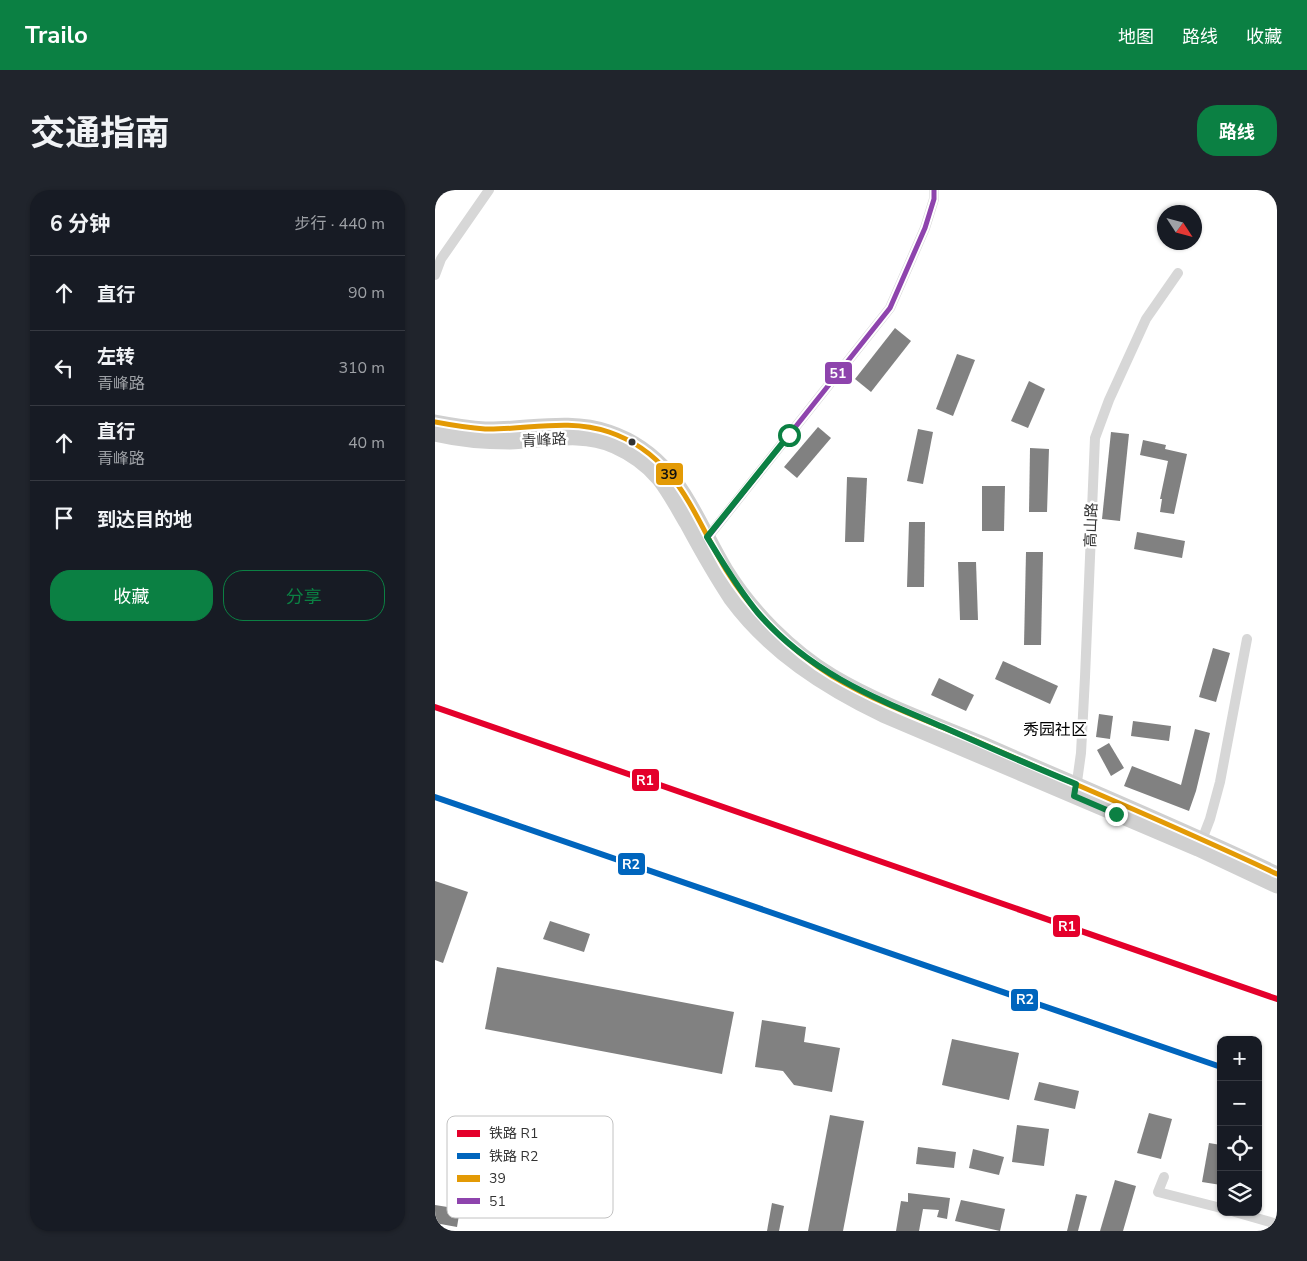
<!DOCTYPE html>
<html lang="zh">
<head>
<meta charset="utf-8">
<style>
  :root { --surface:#171b24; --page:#20242c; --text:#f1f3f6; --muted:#9ea1a6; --line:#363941; --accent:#0b8043 }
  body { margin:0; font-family:"Nunito Sans","Noto Sans SC",sans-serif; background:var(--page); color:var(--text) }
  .controls { position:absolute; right:15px; bottom:15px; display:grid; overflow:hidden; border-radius:10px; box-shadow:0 1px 4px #0004 }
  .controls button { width:45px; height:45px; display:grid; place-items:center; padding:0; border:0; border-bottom:1px solid var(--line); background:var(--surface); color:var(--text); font:25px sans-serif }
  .compass { position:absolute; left:722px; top:15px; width:45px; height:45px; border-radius:50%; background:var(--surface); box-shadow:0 1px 4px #0004; rotate:126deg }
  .stop { position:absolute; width:15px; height:15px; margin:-11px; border:4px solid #0b8043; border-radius:50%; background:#fff }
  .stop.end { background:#0b8043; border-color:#fff; box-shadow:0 1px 5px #0008 }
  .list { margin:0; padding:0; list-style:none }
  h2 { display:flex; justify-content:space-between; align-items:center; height:65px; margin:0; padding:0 20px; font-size:21px }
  h2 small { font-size:16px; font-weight:400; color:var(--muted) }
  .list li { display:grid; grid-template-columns:32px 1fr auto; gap:15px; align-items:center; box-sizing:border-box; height:75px; padding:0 20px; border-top:1px solid var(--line) }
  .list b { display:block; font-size:19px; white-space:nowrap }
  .list p { margin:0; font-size:16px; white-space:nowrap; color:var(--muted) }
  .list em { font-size:16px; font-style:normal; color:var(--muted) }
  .actions { display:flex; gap:10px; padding:15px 20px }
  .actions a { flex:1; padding:11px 0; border:1px solid var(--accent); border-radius:20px; text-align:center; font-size:18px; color:var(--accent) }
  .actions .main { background:var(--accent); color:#fff }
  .icon { flex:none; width:28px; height:28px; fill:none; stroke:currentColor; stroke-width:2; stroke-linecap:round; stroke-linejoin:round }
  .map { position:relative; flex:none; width:842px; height:1041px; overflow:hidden; border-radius:20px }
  header { display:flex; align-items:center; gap:30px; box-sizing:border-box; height:70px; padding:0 25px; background:var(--accent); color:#fff }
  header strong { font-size:24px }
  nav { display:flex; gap:28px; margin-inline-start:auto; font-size:18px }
  .intro { display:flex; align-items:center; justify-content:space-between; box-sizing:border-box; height:120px; padding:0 30px }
  h1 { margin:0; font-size:35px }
  .button { padding:12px 22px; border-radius:20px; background:var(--accent); color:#fff; font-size:18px; font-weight:700 }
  main { display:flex; gap:30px; padding:0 30px }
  aside { flex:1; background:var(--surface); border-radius:20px; box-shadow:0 1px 4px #0004 }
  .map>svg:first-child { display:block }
  .building { fill:#818181 }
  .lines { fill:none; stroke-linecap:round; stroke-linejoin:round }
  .minor { stroke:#d7d7d7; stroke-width:10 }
  .secondary { stroke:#d0d0d0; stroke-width:15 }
  .bus-1-casing { stroke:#fff; stroke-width:9 }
  .bus-2-casing { stroke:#fff; stroke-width:9 }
  .bus-1 { stroke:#e39a05; stroke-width:5 }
  .bus-2 { stroke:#8e44ad; stroke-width:5 }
  .rail-1-casing { stroke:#fff; stroke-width:10 }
  .rail-2-casing { stroke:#fff; stroke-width:10 }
  .rail-1 { stroke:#e4002b; stroke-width:6 }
  .rail-2 { stroke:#0065bd; stroke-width:6 }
  .route { stroke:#0b8043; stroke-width:6 }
  .bus-dot { fill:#333; stroke:#fff; stroke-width:2 }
  .labels { text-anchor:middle; stroke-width:5; stroke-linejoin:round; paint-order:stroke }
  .street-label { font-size:15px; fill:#333; stroke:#fff }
  .neighbourhood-label { font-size:16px; fill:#000; stroke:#fff }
  .key { fill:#fff; stroke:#c2c2c2; stroke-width:1 }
  .key-label { font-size:14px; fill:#333 }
  .line-badge { stroke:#fff; stroke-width:2 }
  .badge-label { font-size:14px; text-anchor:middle; font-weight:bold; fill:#fff }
  .pale-badge-label { font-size:14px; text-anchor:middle; font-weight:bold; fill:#111 }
</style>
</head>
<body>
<header>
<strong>Trailo</strong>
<nav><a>地图</a><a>路线</a><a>收藏</a></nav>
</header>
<div class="intro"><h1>交通指南</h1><a class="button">路线</a></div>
<main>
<aside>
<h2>6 分钟<small>步行 · 440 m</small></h2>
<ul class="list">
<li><svg class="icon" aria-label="ahead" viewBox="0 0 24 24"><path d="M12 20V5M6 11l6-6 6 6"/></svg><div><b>直行</b></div><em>90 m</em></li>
<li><svg class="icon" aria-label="left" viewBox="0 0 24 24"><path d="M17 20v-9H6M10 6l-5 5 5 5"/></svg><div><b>左转</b><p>青峰路</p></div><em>310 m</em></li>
<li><svg class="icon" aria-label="ahead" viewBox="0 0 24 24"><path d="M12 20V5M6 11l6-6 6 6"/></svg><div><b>直行</b><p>青峰路</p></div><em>40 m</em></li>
<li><svg class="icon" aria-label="arrive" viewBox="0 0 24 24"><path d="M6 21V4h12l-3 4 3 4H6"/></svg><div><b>到达目的地</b></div></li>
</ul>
<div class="actions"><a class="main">收藏</a><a>分享</a></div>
</aside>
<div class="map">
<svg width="842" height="1041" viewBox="0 0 842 1041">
  <rect width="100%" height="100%" fill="#fff"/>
  <g class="building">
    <polygon points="460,138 476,151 436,202 420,189"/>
    <polygon points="522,164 540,170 518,226 501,219"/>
    <polygon points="594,191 610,199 593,238 576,231"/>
    <polygon points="383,237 396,248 362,288 349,277"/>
    <polygon points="483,239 498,242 488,294 472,291"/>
    <polygon points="676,242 694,244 685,331 667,329"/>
    <polygon points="708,250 731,255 730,259 752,264 739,324 725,322 727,309 725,309 733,271 705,265"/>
    <polygon points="595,258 614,259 612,322 594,322"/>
    <polygon points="412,287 432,288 429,352 410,352"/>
    <polygon points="547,296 570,296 569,341 547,341"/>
    <polygon points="474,332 490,332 489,397 472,397"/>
    <polygon points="702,342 750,351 747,368 699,359"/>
    <polygon points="591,362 608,362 606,455 589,455"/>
    <polygon points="523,372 541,372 543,430 525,430"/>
    <polygon points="778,458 795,463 781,512 764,507"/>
    <polygon points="568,471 623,496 615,514 560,489"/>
    <polygon points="504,488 539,505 531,521 496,505"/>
    <polygon points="664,524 678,526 675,549 661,547"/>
    <polygon points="698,531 736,536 734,551 696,546"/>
    <polygon points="760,539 775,543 761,601 754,621 689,596 697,576 746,595"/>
    <polygon points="674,553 689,578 676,586 662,560"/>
    <polygon points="0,691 33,702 8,773 0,770"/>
    <polygon points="115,731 155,744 149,762 108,749"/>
    <polygon points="62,777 299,822 287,884 50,839"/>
    <polygon points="327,830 371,837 369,852 405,858 397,902 359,895 348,881 320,877"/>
    <polygon points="517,849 584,863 574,910 507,895"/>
    <polygon points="604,892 644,901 640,919 599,910"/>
    <polygon points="714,923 737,929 726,969 702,963"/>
    <polygon points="395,925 429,931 408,1041 373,1041"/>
    <polygon points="582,935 614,939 609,976 577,972"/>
    <polygon points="774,953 786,955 786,995 767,992"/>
    <polygon points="483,957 521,962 519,978 481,974"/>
    <polygon points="538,959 569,967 564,985 534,978"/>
    <polygon points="680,990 701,996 688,1041 665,1041"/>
    <polygon points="473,1003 515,1008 512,1029 502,1027 504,1020 488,1019 484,1041 461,1041 466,1011 473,1012"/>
    <polygon points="641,1004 652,1006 643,1041 632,1041"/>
    <polygon points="526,1010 570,1019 565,1041 520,1031"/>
    <polygon points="337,1013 349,1016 344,1041 332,1041"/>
    <polygon points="0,1015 25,1019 22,1037 0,1033"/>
  </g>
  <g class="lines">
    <g class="minor">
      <polyline points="0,85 6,69 54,0"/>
      <polyline points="273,347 455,118 490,38 499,9 499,0"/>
      <polyline points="641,599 646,563 650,487 660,248 674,210 711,129 743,83"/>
      <polyline points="765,655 775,629 785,592 812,449"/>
      <polyline points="729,987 723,1002 786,1018"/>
      <polyline points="800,1022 842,1034"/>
    </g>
    <g class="secondary">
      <path d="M0,232C16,235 34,238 50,239C92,240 133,228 174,242C242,265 258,325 291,380C317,422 355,460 397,486C444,514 498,533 548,554C646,597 745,638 842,684"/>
      <path d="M0,244C25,250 49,252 75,252C108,251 148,241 179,256C197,264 212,275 224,289C235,303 243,319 252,334C266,360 280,385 296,409C335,462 390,497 448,525L763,659L842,696"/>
    </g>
    <g class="bus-1-casing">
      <path id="bus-1" d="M0,232C16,235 34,238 50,239C92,240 133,228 174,242C242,265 258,325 291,380C317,422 355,460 397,486C444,514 498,533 548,554C646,597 745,638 842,684"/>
    </g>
    <g class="bus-2-casing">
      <polyline id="bus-2" points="273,347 455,118 490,38 499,9 499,0"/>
    </g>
    <use href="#bus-1" class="bus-1"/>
    <use href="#bus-2" class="bus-2"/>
    <g class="rail-1-casing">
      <polyline id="rail-1" points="0,517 842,809"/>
    </g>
    <g class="rail-2-casing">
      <polyline id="rail-2" points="0,607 786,877"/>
    </g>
    <use href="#rail-1" class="rail-1"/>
    <use href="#rail-2" class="rail-2"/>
  </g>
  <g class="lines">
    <path class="route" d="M354,245L272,347C288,373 303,399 323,423C374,482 439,508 508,537C553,557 597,576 641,594L639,606L681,624"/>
  </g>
  <circle class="bus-dot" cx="197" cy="252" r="4.5"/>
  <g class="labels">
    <g class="street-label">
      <text transform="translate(109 250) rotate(-3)" y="5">青峰路</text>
      <text transform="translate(656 335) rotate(-88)" y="5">高山路</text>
    </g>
    <g class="neighbourhood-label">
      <text x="620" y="545">秀园社区</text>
    </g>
  </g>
  <rect x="12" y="926" width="166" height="102" rx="8" class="key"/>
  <rect x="22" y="940" width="23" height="7" fill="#e4002b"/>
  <rect x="22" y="963" width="23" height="6" fill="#0065bd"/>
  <rect x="22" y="985" width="23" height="7" fill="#e39a05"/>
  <rect x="22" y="1008" width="23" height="6" fill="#8e44ad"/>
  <g class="key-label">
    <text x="54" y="948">铁路 R1</text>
    <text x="54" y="971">铁路 R2</text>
    <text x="54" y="993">39</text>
    <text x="54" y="1016">51</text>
  </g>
  <g class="line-badge">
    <rect x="389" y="171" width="29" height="24" rx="5" fill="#8e44ad"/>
    <rect x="220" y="272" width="29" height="24" rx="5" fill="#e39a05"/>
    <rect x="196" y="578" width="29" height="24" rx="5" fill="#e4002b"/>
    <rect x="182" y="662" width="29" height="24" rx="5" fill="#0065bd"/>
    <rect x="617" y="724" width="29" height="24" rx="5" fill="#e4002b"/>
    <rect x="575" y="798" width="29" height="24" rx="5" fill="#0065bd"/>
  </g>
  <g class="badge-label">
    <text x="403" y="188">51</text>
    <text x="210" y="595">R1</text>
    <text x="196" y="679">R2</text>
    <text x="632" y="741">R1</text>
    <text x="590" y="814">R2</text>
  </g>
  <g class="pale-badge-label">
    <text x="234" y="289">39</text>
  </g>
</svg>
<div class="controls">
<button>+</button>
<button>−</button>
<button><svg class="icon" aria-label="locate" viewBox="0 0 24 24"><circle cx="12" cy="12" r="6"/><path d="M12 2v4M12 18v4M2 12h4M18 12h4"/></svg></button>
<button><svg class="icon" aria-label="layers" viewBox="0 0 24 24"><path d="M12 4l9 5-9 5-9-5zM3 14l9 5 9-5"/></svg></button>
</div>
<svg class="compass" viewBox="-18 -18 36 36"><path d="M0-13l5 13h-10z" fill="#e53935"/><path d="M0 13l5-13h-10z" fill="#9ea1a6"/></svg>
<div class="stop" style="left:354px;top:245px"></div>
<div class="stop end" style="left:681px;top:624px"></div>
</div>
</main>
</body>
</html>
